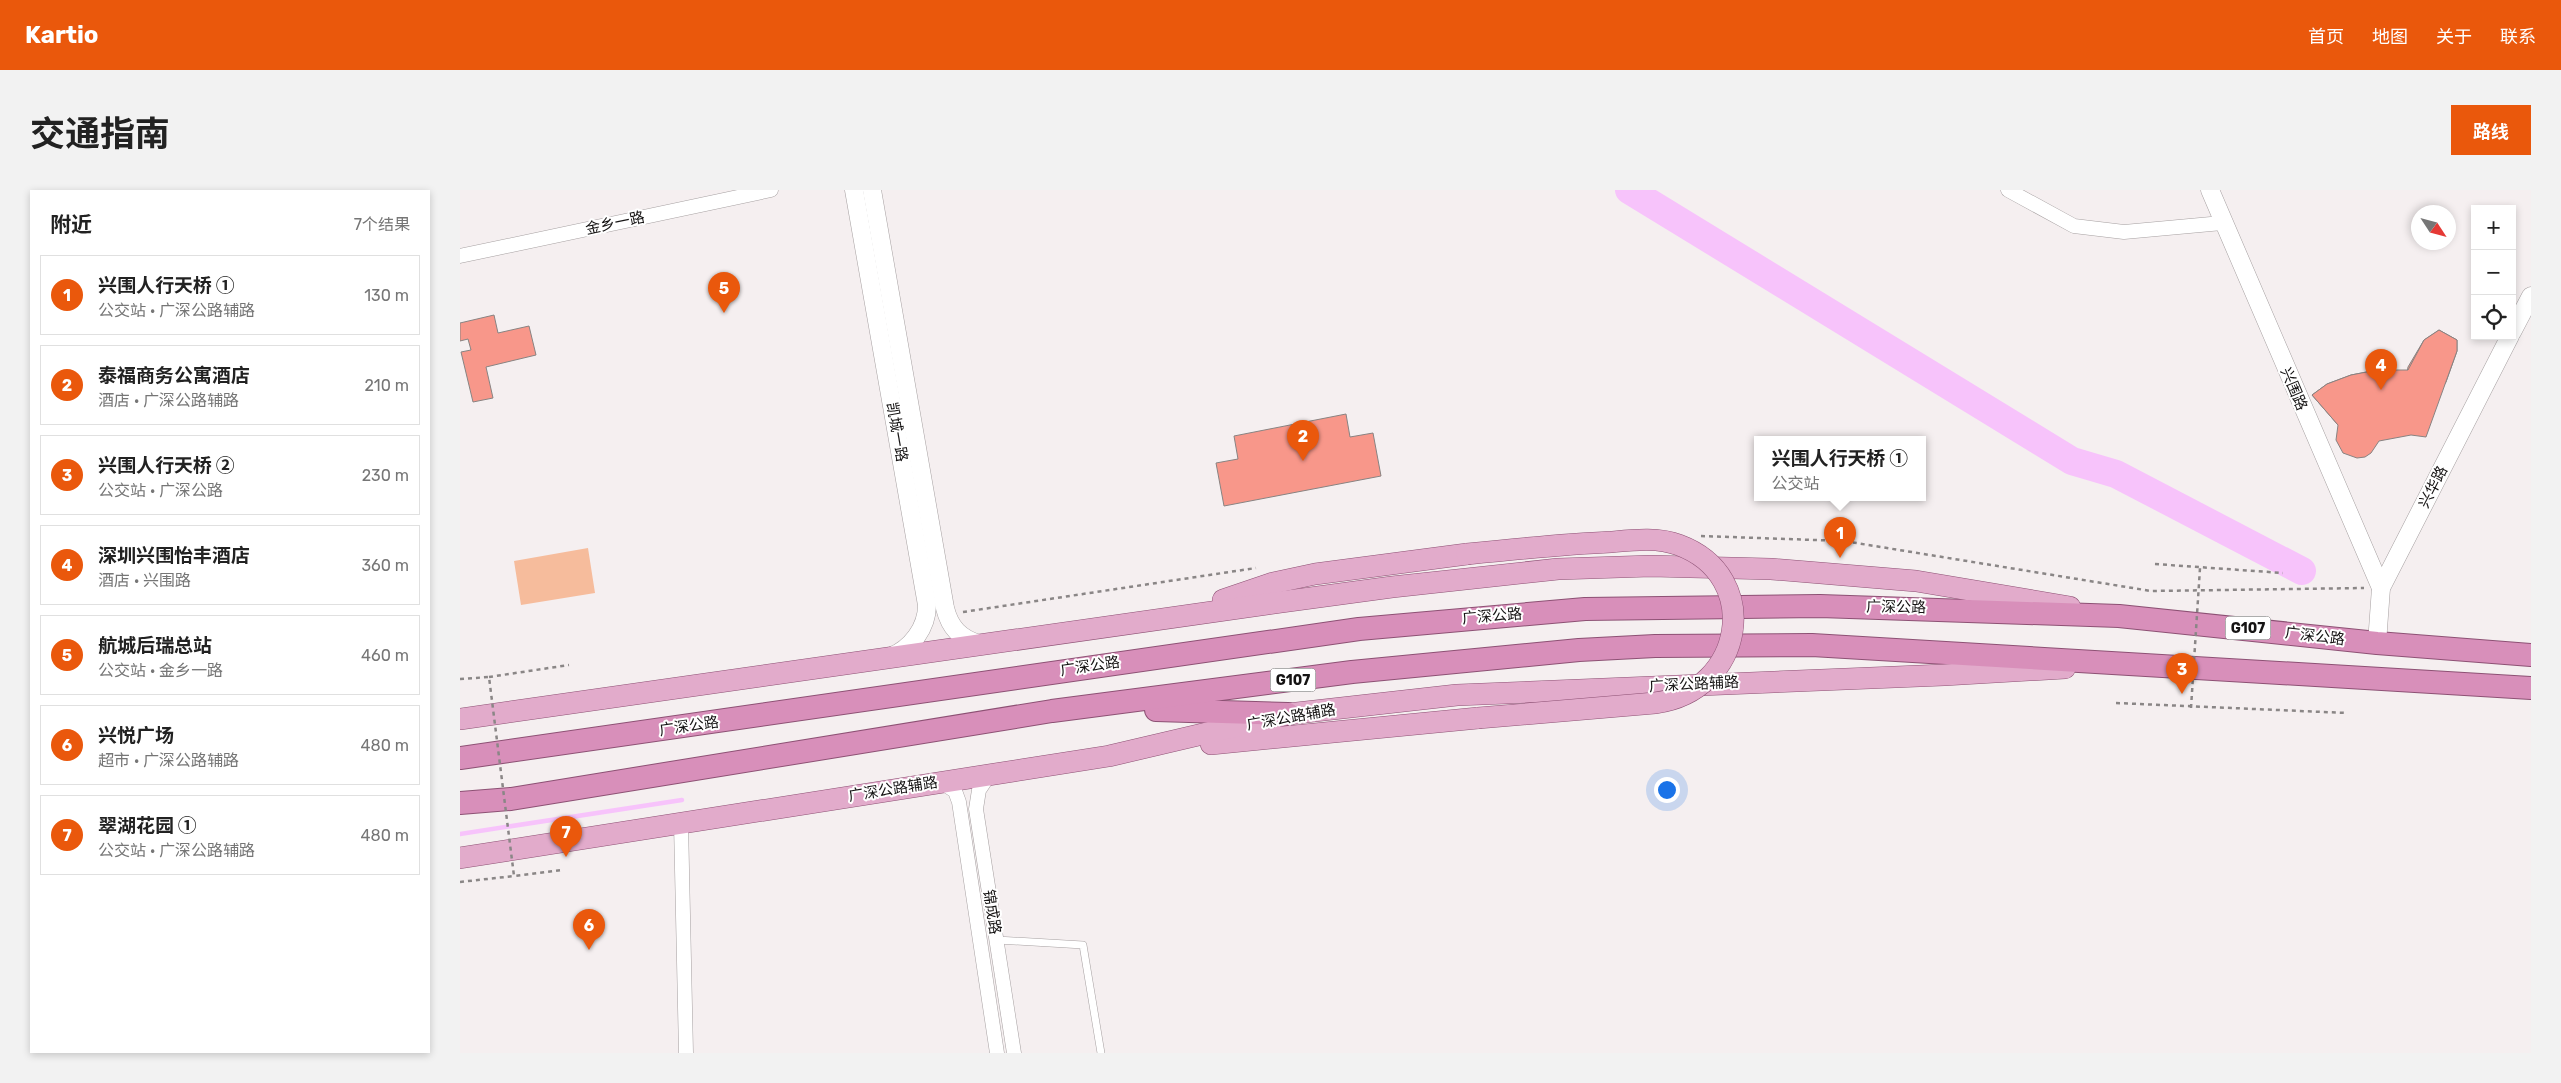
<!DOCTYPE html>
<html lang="zh">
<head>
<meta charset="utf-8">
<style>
  :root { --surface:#fff; --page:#f2f2f2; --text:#222; --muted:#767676; --line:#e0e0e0; --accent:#ea580c }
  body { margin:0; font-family:Rubik,"Noto Sans SC",sans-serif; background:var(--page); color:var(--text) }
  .controls { position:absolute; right:15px; top:15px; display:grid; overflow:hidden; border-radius:0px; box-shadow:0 2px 8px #0003 }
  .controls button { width:45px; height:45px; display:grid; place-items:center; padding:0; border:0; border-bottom:1px solid var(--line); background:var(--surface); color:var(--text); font:25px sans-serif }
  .compass { position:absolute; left:1951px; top:15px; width:45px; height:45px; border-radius:50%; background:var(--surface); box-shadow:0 2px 8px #0003; rotate:126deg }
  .you { position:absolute; left:1206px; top:599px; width:18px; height:18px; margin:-12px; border:4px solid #fff; border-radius:50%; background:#1a73e8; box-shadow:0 0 0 8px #1a73e833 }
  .badge { display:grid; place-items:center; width:32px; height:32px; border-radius:50%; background:var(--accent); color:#fff; font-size:16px; font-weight:700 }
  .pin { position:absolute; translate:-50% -41px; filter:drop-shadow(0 1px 2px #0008) }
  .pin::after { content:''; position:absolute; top:26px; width:18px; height:15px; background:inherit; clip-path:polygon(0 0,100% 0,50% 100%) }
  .popup { position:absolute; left:1294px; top:246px; width:172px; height:65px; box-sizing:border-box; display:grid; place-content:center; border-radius:0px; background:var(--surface); filter:drop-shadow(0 1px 4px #0005); font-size:16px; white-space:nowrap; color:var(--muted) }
  .popup b { font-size:19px; color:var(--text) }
  .popup::after { content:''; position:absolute; left:50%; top:100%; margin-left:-10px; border:10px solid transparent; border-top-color:var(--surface) }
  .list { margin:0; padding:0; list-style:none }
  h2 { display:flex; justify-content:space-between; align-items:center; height:65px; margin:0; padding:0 20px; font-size:21px }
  h2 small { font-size:16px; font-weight:400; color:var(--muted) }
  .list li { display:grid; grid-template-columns:32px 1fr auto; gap:15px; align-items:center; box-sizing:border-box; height:80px; margin:0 10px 10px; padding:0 10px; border:1px solid var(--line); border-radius:0px }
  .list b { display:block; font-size:19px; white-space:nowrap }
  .list p { margin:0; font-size:16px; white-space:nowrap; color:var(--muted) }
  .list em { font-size:16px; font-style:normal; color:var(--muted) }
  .icon { flex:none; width:28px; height:28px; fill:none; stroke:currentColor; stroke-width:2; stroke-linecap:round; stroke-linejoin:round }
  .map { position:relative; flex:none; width:2071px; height:863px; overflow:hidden; border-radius:0px }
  header { display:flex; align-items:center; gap:30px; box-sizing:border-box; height:70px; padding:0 25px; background:var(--accent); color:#fff }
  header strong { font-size:24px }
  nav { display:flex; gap:28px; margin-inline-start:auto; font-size:18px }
  .intro { display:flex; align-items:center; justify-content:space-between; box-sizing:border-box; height:120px; padding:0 30px }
  h1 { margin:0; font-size:35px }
  .button { padding:12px 22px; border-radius:0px; background:var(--accent); color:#fff; font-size:18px; font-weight:700 }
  main { display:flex; gap:30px; padding:0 30px }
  aside { flex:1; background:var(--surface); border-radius:0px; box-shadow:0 2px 8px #0003 }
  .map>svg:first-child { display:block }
  .green { fill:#f6bc9c }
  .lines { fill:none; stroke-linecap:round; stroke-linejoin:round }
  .stream { stroke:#f7c3fb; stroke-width:4.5 }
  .river { stroke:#f7c3fb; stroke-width:28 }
  .building { fill:#f8978a; stroke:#888382 }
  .service-casing { stroke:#a6a0a1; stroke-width:8 }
  .minor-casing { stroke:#a6a0a1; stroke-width:15 }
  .tertiary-casing { stroke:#a6a0a1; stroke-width:19 }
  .primary-casing { stroke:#8d5174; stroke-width:22 }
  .trunk-casing { stroke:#8d5174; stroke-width:24 }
  .path { stroke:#8a8686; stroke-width:2.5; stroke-dasharray:4 4; stroke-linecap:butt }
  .service { stroke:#fff; stroke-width:7 }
  .minor { stroke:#fff; stroke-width:14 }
  .tertiary { stroke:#fff; stroke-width:18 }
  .primary { stroke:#e2abcb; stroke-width:21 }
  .trunk { stroke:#d88fba; stroke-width:22 }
  .primary-bridge-casing { stroke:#8d5174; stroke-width:22; stroke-linecap:butt }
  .path-bridge { stroke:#8a8686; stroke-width:2.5; stroke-dasharray:4 4; stroke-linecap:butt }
  .primary-bridge { stroke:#e2abcb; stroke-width:21 }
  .labels { text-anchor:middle; stroke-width:4; stroke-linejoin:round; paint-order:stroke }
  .shield { fill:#fff; stroke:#5b5a5a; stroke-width:1 }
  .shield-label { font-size:14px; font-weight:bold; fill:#151313 }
  .street-label { font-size:15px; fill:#151313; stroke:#fff }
</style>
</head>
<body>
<header>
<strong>Kartio</strong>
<nav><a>首页</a><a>地图</a><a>关于</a><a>联系</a></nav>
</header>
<div class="intro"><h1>交通指南</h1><a class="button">路线</a></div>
<main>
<aside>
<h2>附近<small>7个结果</small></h2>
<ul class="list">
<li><span class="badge">1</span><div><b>兴围人行天桥 ①</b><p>公交站 · 广深公路辅路</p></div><em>130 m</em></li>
<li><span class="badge">2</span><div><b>泰福商务公寓酒店</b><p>酒店 · 广深公路辅路</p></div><em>210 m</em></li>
<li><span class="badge">3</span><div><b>兴围人行天桥 ②</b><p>公交站 · 广深公路</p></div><em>230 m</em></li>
<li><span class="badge">4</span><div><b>深圳兴围怡丰酒店</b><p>酒店 · 兴围路</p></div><em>360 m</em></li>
<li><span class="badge">5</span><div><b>航城后瑞总站</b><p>公交站 · 金乡一路</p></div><em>460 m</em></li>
<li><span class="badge">6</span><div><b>兴悦广场</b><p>超市 · 广深公路辅路</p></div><em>480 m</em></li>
<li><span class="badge">7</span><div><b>翠湖花园 ①</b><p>公交站 · 广深公路辅路</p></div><em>480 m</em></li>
</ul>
</aside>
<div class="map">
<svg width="2071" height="863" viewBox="0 0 2071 863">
  <rect width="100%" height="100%" fill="#f5eff0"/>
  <polygon class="green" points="128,358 135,403 61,415 54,371"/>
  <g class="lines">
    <polyline class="stream" points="0,644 222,610"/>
    <polyline class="river" points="1169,0 1612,271 1656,284 1842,381"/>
  </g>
  <g class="building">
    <polygon points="34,125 38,143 69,136 76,165 26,177 33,208 13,212 1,162 11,160 8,149 0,151 0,133"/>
    <polygon points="1979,140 1997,150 1997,161 1986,192 1974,209 1957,224 1945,216 1944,221 1911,221 1878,235 1852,205 1867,194 1891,185 1917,180 1933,180 1933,188 1946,189 1948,177 1964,150"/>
    <polygon points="1979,140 1997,150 1997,161 1966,247 1951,245 1919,251 1911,263 1905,267 1897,268 1883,263 1876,250 1878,235 1852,205 1867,194 1891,185 1917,180 1948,180 1964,150"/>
    <polygon points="886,224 890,247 913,243 921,286 764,316 756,273 778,269 774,246"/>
  </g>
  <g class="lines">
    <g class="service-casing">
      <polyline id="service" points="537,750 623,755 641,863"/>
    </g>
    <g class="minor-casing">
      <g id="minor">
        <polyline points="1548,0 1614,36 1664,42 1762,33"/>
        <polyline points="0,66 311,0"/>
        <polyline points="529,585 519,600 516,619 554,863"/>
        <polyline points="481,592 495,601 499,612 537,863"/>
        <polyline points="221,633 226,863"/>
      </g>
    </g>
    <g class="tertiary-casing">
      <g id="tertiary">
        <path d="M394,0L467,415C467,438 451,459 430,467"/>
        <path d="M412,0L485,418C490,438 500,448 519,454"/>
        <polyline points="1750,0 1921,398"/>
        <polyline points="2052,142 2071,106"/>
        <polyline points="1917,453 1921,398 2050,146"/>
      </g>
    </g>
    <g class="primary-casing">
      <g id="primary">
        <polyline points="763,410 813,393 855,384 1007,364"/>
        <polyline points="0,529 821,412 932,397 1098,379 1191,376 1311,379 1456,391 1610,417"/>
        <polyline points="751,554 1018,528"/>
        <polyline points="0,668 649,566 828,524 997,505 1484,485 1605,478"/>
      </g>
    </g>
    <g class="trunk-casing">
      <g id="trunk">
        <polyline points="696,520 828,524"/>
        <polyline points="0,568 899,439 1125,419 1360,416 1659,426 1917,453 2071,465"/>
        <polyline points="0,613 51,609 592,521 892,482 1119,460 1195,456 1352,455 2071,498"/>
      </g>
    </g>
    <g class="path">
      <polyline points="1241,346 1384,351 1691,401 1904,398"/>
      <polyline points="1695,374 1823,383"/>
      <polyline points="503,422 796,378"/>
      <polyline points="29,487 109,475"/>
      <polyline points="1656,513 1887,523"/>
      <polyline points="0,692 54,686"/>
    </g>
    <use href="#service" class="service"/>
    <use href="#minor" class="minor"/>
    <use href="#tertiary" class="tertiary"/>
    <use href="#primary" class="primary"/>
    <use href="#trunk" class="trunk"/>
    <g class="primary-bridge-casing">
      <path id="primary-bridge" d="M1007,364C1055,359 1103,354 1151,352C1173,350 1198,347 1219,355C1303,386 1285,501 1195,513L1018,528"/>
    </g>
    <g class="path-bridge">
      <polyline points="0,489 29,487 54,686 102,680"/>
      <polyline points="1731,518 1740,378"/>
    </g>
    <use href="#primary-bridge" class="primary-bridge"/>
  </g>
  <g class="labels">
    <g class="shield">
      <rect x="1765.5" y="426.5" width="45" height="23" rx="4"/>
      <rect x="810.5" y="478.5" width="45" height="23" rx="4"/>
    </g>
    <g class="shield-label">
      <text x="1788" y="443">G107</text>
      <text x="833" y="495">G107</text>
    </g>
    <g class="street-label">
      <text transform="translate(155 33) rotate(-12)" y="5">金乡一路</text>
      <text transform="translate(1834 199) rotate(67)" y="5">兴围路</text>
      <text transform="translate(437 242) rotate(80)" y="5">凯城一路</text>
      <text transform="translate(1973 297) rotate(-63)" y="5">兴华路</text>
      <text transform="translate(1436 417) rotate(1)" y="5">广深公路</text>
      <text transform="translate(1032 426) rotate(-5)" y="5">广深公路</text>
      <text transform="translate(1855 446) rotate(7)" y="5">广深公路</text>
      <text transform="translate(630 476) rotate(-8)" y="5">广深公路</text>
      <text transform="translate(1234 494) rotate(-3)" y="5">广深公路辅路</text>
      <text transform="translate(831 527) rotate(-10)" y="5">广深公路辅路</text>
      <text transform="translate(229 536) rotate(-8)" y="5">广深公路</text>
      <text transform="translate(433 599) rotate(-9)" y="5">广深公路辅路</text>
      <text transform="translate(532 722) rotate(81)" y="5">锦成路</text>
    </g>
  </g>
</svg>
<div class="controls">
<button>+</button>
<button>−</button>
<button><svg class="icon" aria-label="locate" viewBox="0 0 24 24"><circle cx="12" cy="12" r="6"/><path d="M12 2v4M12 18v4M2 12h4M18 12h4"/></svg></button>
</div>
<svg class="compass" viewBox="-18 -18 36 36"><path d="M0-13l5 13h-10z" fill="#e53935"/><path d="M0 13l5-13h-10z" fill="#767676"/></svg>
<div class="you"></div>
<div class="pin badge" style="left:1380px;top:368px">1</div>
<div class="popup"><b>兴围人行天桥 ①</b>公交站</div>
<div class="pin badge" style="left:843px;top:271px">2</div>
<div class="pin badge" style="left:1722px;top:504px">3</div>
<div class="pin badge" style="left:1921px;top:200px">4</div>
<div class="pin badge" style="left:264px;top:123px">5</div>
<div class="pin badge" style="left:129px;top:760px">6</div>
<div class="pin badge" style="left:106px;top:667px">7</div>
</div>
</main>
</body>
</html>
